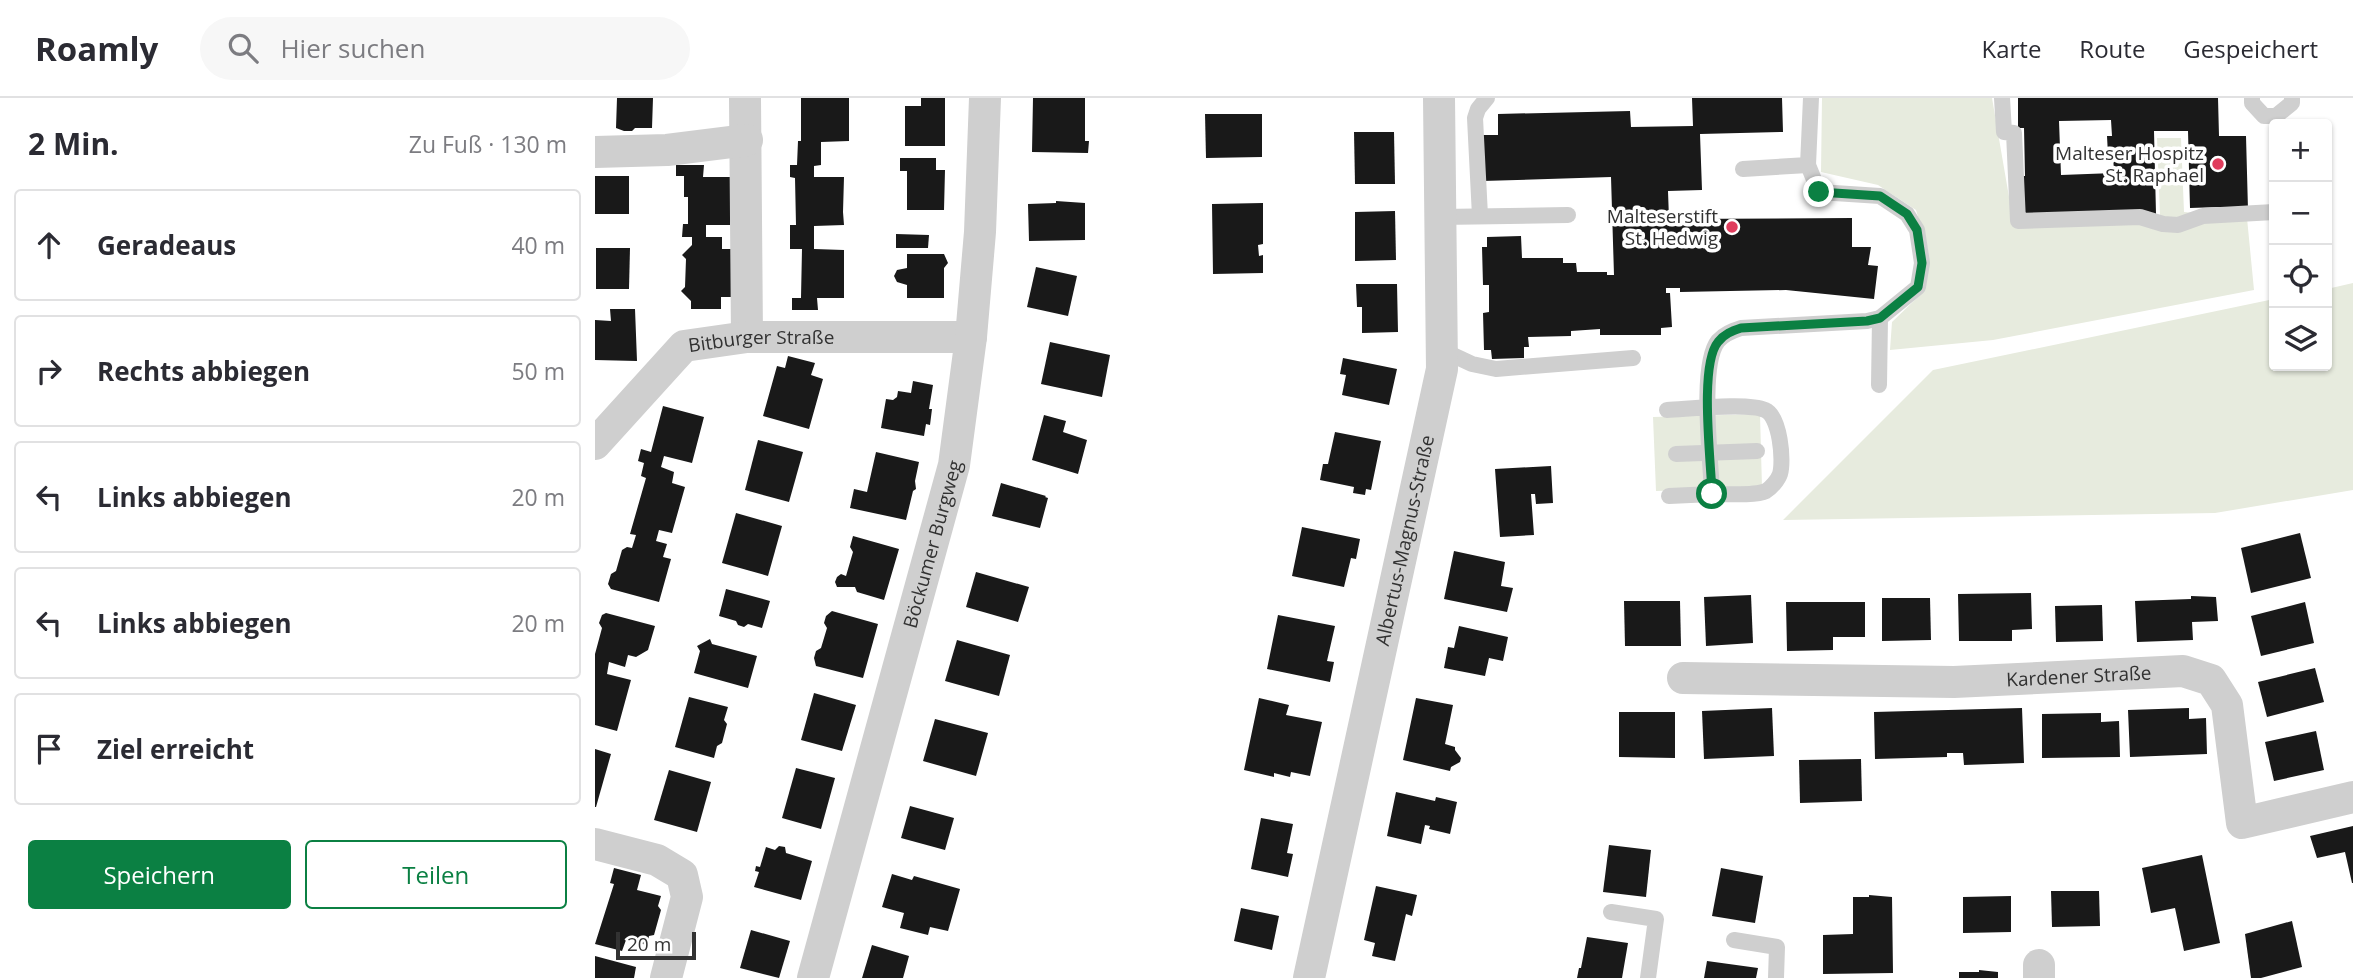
<!DOCTYPE html>
<html lang="de">
<head>
<meta charset="utf-8">
<style>
  :root { --surface:#fff; --page:#f7f7f7; --text:#2b2b33; --muted:#7c7c81; --line:#e1e1e2; --accent:#0b8043 }
  body { margin:0; font-family:"Open Sans",sans-serif; background:var(--page); color:var(--text) }
  .controls { position:absolute; right:21px; top:21px; display:grid; overflow:hidden; border-radius:7px; box-shadow:0 2px 5px #0004 }
  .controls button { width:63px; height:63px; display:grid; place-items:center; padding:0; border:0; border-bottom:2px solid var(--line); background:var(--surface); color:var(--text); font:35px sans-serif }
  .scale { position:absolute; left:21px; bottom:18px; width:80px; box-sizing:border-box; padding-left:7px; border:4px solid #323232; border-top:0; font-size:19px; line-height:24px; white-space:nowrap; color:#323232; -webkit-text-stroke:5px #fff; paint-order:stroke }
  .stop { position:absolute; width:21px; height:21px; margin:-16px; border:5px solid #0b8043; border-radius:50%; background:#fff }
  .stop.end { background:#0b8043; border-color:#fff; box-shadow:0 2px 7px #0008 }
  .list { margin:0; padding:0; list-style:none }
  h2 { display:flex; justify-content:space-between; align-items:center; height:91px; margin:0; padding:0 28px; font-size:30px }
  h2 small { font-size:23px; font-weight:400; color:var(--muted) }
  .list li { display:grid; grid-template-columns:46px 1fr auto; gap:21px; align-items:center; box-sizing:border-box; height:112px; margin:0 14px 14px; padding:0 14px; border:2px solid var(--line); border-radius:7px }
  .list b { display:block; font-size:26px; white-space:nowrap }
  .list em { font-size:23px; font-style:normal; color:var(--muted) }
  .actions { display:flex; gap:14px; padding:21px 28px }
  .actions a { flex:1; padding:16px 0; border:2px solid var(--accent); border-radius:7px; text-align:center; font-size:24px; color:var(--accent) }
  .actions .main { background:var(--accent); color:#fff }
  .icon { flex:none; width:38px; height:38px; fill:none; stroke:currentColor; stroke-width:2; stroke-linecap:round; stroke-linejoin:round }
  .map { position:relative; flex:none; width:1758px; height:880px; overflow:hidden }
  header { display:flex; align-items:center; gap:42px; box-sizing:border-box; height:98px; padding:0 35px; background:var(--surface); border-bottom:2px solid var(--line) }
  header strong { font-size:33px }
  nav { display:flex; gap:38px; margin-inline-start:auto; font-size:24px }
  .search { width:490px; height:63px; background:var(--page); display:flex; align-items:center; gap:18px; box-sizing:border-box; padding:0 24px; border-radius:38px; color:var(--muted); font-size:26px }
  main { display:flex }
  aside { flex:1; background:var(--surface) }
  .map>svg:first-child { display:block }
  .green { fill:#e7ebde }
  .building { fill:#191919; fill-rule:evenodd }
  .lines { fill:none; stroke-linecap:round; stroke-linejoin:round }
  .lane { stroke:#cfcfcf; stroke-width:16 }
  .street { stroke:#cfcfcf; stroke-width:32 }
  .route { stroke:#0b8043; stroke-width:9 }
  .poi-dot { fill:#e03d5d; stroke:#fff; stroke-width:2.5 }
  .labels { text-anchor:middle; stroke-width:7; stroke-linejoin:round; paint-order:stroke }
  .poi-label { font-size:19px; fill:#323232; stroke:#fff; text-anchor:end }
  .street-label { font-size:19px; fill:#323232; stroke:#fff }
</style>
</head>
<body>
<header>
<strong>Roamly</strong>
<div class="search"><svg class="icon" aria-label="search" viewBox="0 0 24 24"><circle cx="10" cy="10" r="6"/><path d="M15 15l6 6"/></svg>Hier suchen</div>
<nav><a>Karte</a><a>Route</a><a>Gespeichert</a></nav>
</header>
<main>
<aside>
<h2>2 Min.<small>Zu Fuß · 130 m</small></h2>
<ul class="list">
<li><svg class="icon" aria-label="ahead" viewBox="0 0 24 24"><path d="M12 20V5M6 11l6-6 6 6"/></svg><div><b>Geradeaus</b></div><em>40 m</em></li>
<li><svg class="icon" aria-label="right" viewBox="0 0 24 24"><path d="M7 20v-9h11M14 6l5 5-5 5"/></svg><div><b>Rechts abbiegen</b></div><em>50 m</em></li>
<li><svg class="icon" aria-label="left" viewBox="0 0 24 24"><path d="M17 20v-9H6M10 6l-5 5 5 5"/></svg><div><b>Links abbiegen</b></div><em>20 m</em></li>
<li><svg class="icon" aria-label="left" viewBox="0 0 24 24"><path d="M17 20v-9H6M10 6l-5 5 5 5"/></svg><div><b>Links abbiegen</b></div><em>20 m</em></li>
<li><svg class="icon" aria-label="arrive" viewBox="0 0 24 24"><path d="M6 21V4h12l-3 4 3 4H6"/></svg><div><b>Ziel erreicht</b></div></li>
</ul>
<div class="actions"><a class="main">Speichern</a><a>Teilen</a></div>
</aside>
<div class="map">
<svg width="1758" height="880" viewBox="0 0 1758 880">
  <rect width="100%" height="100%" fill="#fff"/>
  <g class="green">
    <polygon points="1227,0 1397,0 1419,128 1565,117 1562,40 1586,40 1589,114 1652,120 1659,192 1398,242 1295,252 1297,224 1327,195 1333,152 1321,112 1283,87 1226,74"/>
    <polygon points="1758,185 1758,392 1620,415 1188,422 1338,272 1679,201 1679,268 1732,268 1732,191"/>
    <polygon points="1165,316 1167,390 1061,393 1058,319"/>
  </g>
  <g class="building">
    <polygon points="22,0 58,0 57,30 40,30 37,33 29,33 21,30"/>
    <polygon points="206,0 254,0 254,43 226,44 226,67 219,68 219,79 249,79 248,114 249,127 219,128 219,151 249,152 249,200 222,200 223,212 197,212 197,200 206,200 207,151 195,151 195,127 201,127 200,80 195,79 195,67 202,67 203,43 206,43"/>
    <polygon points="326,0 350,0 350,48 310,48 310,8 326,8"/>
    <polygon points="438,0 490,0 490,43 494,43 493,55 437,54"/>
    <polygon points="1097,0 1187,0 1188,34 1105,36 1107,92 1073,93 1074,121 1257,120 1257,149 1276,149 1273,167 1283,168 1279,201 1191,192 1085,194 1085,190 1071,190 1071,195 1075,195 1077,229 1066,230 1066,237 1005,237 1005,231 976,233 976,238 933,239 934,249 929,249 929,260 897,261 896,252 889,252 888,215 894,214 894,187 888,187 887,149 892,149 892,139 926,138 927,160 968,160 968,165 981,165 982,174 1012,174 1012,177 1019,177 1016,79 887,83 886,37 903,37 903,16 1035,13 1036,29 1098,28"/>
    <path d="M1423,0H1623L1624,38H1651L1653,112L1626,113L1625,109L1595,110L1593,33H1559L1561,116L1426,119L1425,78H1430L1429,30H1423ZM1516,22L1517,38H1512L1513,57L1518,56L1519,75L1466,77L1464,23Z"/>
    <polygon points="610,16 667,16 667,59 611,60"/>
    <polygon points="759,34 799,34 800,86 760,86"/>
    <polygon points="305,60 341,60 341,72 350,72 349,112 312,112 312,73 305,73"/>
    <polygon points="81,67 109,67 108,79 135,79 135,127 111,127 111,139 127,139 127,151 138,151 137,199 126,199 126,211 96,211 96,203 86,193 90,189 91,161 87,157 97,147 97,139 87,139 88,126 93,126 93,99 89,99 89,78 81,78"/>
    <rect x="0" y="78" width="34" height="38"/>
    <polygon points="461,103 490,105 490,142 434,143 433,106 461,105"/>
    <polygon points="668,105 668,146 663,147 664,158 668,157 668,175 618,176 617,106"/>
    <polygon points="800,113 801,162 760,163 760,114"/>
    <polygon points="301,136 334,137 333,150 301,150"/>
    <polygon points="1,150 35,150 34,191 1,191"/>
    <polygon points="312,156 349,156 353,165 349,170 349,200 312,200 312,187 302,184 299,178 302,172 312,170"/>
    <polygon points="441,169 482,178 473,218 432,209"/>
    <polygon points="761,186 802,186 803,234 767,235 767,209 762,209"/>
    <polygon points="15,211 40,211 42,263 0,262 0,222 16,223"/>
    <polygon points="455,244 515,257 507,299 446,286"/>
    <polygon points="193,258 220,265 216,277 228,281 214,331 168,318 182,268 190,270"/>
    <polygon points="748,260 802,271 794,307 747,297 751,277 745,276"/>
    <polygon points="318,283 338,287 334,311 337,311 335,327 331,326 329,338 286,330 291,301 298,302 302,299 303,293 316,295"/>
    <polygon points="68,308 109,319 97,365 69,358 66,369 79,374 77,385 90,389 77,435 64,432 61,443 72,446 68,459 76,461 64,504 16,491 13,486 16,476 21,473 27,452 32,449 37,450 41,437 35,436 51,380 46,378 49,365 43,363 46,351 56,354"/>
    <polygon points="449,317 471,323 468,334 492,342 483,376 437,362"/>
    <polygon points="740,334 786,343 776,392 771,391 770,397 758,395 759,389 725,382 728,366 733,366"/>
    <polygon points="163,342 208,354 194,404 150,392"/>
    <polygon points="281,354 324,364 320,383 321,391 318,393 311,422 255,410 259,391 272,394"/>
    <polygon points="956,368 958,405 941,406 940,396 936,396 939,437 905,439 900,371"/>
    <polygon points="406,385 451,398 450,399 453,400 445,430 397,418"/>
    <polygon points="141,415 187,428 173,478 127,465"/>
    <polygon points="707,429 765,441 761,461 756,460 749,489 697,478"/>
    <polygon points="1705,435 1716,480 1656,495 1646,450"/>
    <polygon points="258,438 304,451 289,502 262,494 260,489 242,489 240,484 242,479 246,476 251,478 258,454 255,449"/>
    <polygon points="859,453 910,464 906,488 918,490 912,514 849,501"/>
    <polygon points="381,474 434,489 423,524 371,509"/>
    <polygon points="131,491 175,503 167,530 153,526 149,529 143,527 141,523 124,518"/>
    <polygon points="1436,495 1437,531 1417,532 1417,543 1364,543 1363,496"/>
    <polygon points="1156,497 1158,545 1111,548 1109,499"/>
    <polygon points="1596,498 1621,499 1623,523 1597,524 1598,542 1542,544 1540,503 1596,501"/>
    <polygon points="1287,500 1335,500 1336,542 1287,543"/>
    <polygon points="1029,503 1085,503 1086,548 1030,548"/>
    <polygon points="1191,504 1270,504 1270,539 1238,539 1238,552 1192,553"/>
    <polygon points="1710,504 1719,545 1666,558 1656,518"/>
    <polygon points="1507,507 1508,543 1461,544 1460,508"/>
    <polygon points="237,513 283,526 268,580 221,568 219,560 221,553 226,550 232,530 229,525 231,518"/>
    <polygon points="11,515 60,528 53,552 41,559 33,557 30,569 14,564 12,576 36,582 22,633 0,627 0,556 7,530 4,525 7,517"/>
    <polygon points="683,517 740,528 732,563 739,564 735,584 672,571"/>
    <polygon points="864,528 913,539 908,563 894,560 890,578 849,570 853,549 859,550"/>
    <polygon points="115,541 117,546 162,558 153,590 99,575 105,553 102,548"/>
    <polygon points="362,542 415,557 404,598 350,583"/>
    <polygon points="1720,570 1729,604 1672,619 1663,584"/>
    <polygon points="219,595 261,607 247,653 206,642"/>
    <polygon points="94,599 133,609 129,622 132,626 127,645 122,648 119,660 80,649"/>
    <polygon points="664,600 694,607 691,617 727,624 715,678 696,674 695,679 679,675 679,679 649,672"/>
    <polygon points="821,600 858,607 850,646 860,649 860,652 866,660 865,664 856,669 855,673 808,662"/>
    <polygon points="1177,610 1179,658 1109,661 1107,613"/>
    <polygon points="1427,610 1429,665 1369,667 1368,655 1352,655 1352,659 1280,661 1279,614"/>
    <polygon points="1594,610 1594,621 1611,620 1612,656 1535,659 1533,612"/>
    <polygon points="1024,614 1080,614 1080,660 1024,659"/>
    <polygon points="1506,615 1506,624 1524,623 1525,659 1447,660 1447,616"/>
    <polygon points="340,621 393,635 381,678 328,663"/>
    <polygon points="1721,633 1729,672 1679,683 1670,644"/>
    <polygon points="0,651 16,656 1,709 0,709"/>
    <polygon points="1266,661 1267,703 1205,705 1204,662"/>
    <polygon points="201,670 240,680 226,731 187,720"/>
    <polygon points="74,672 116,684 102,734 59,722"/>
    <polygon points="801,694 840,703 841,699 862,704 855,736 834,731 835,728 830,727 826,746 792,738"/>
    <polygon points="315,708 359,720 350,752 306,740"/>
    <polygon points="666,720 698,726 692,755 698,756 693,779 656,771"/>
    <polygon points="1758,728 1758,785 1757,785 1750,754 1722,760 1715,738"/>
    <polygon points="1014,747 1056,752 1051,799 1008,794"/>
    <polygon points="184,748 190,749 191,755 217,763 206,802 159,789 164,774 160,773 161,768 165,769 171,749 180,752"/>
    <polygon points="1607,757 1625,845 1589,853 1580,810 1556,815 1547,770"/>
    <polygon points="19,770 46,777 42,792 66,798 63,808 66,812 59,837 54,838 52,847 31,842 27,853 0,846 19,786 15,785"/>
    <polygon points="1126,770 1168,778 1160,825 1117,818"/>
    <polygon points="297,776 317,782 319,778 365,791 353,833 335,829 333,837 305,830 309,815 287,809"/>
    <polygon points="781,788 822,797 817,818 811,816 800,863 777,858 780,845 769,842"/>
    <polygon points="1456,793 1504,793 1505,828 1457,829"/>
    <polygon points="1274,797 1297,799 1298,875 1228,876 1228,837 1258,836 1258,799 1274,799"/>
    <polygon points="1416,798 1416,834 1368,835 1368,799"/>
    <polygon points="646,810 684,818 677,852 639,843"/>
    <polygon points="1697,823 1707,869 1666,880 1656,880 1650,836"/>
    <polygon points="156,832 195,843 184,880 145,870"/>
    <polygon points="992,839 1033,845 1027,880 982,880 984,870 986,870"/>
    <polygon points="277,847 314,858 308,880 267,880"/>
    <polygon points="0,858 41,869 39,880 0,880"/>
    <polygon points="1112,863 1163,870 1161,880 1109,880"/>
    <polygon points="1384,872 1403,874 1403,880 1364,880 1364,874 1384,874"/>
  </g>
  <g class="lines">
    <g class="lane">
      <polyline points="1407,0 1409,34 1419,35 1423,123 1545,119 1568,126 1583,127 1608,118 1679,114"/>
      <polyline points="1657,0 1657,5 1669,18 1681,18 1697,5 1697,0"/>
      <polyline points="1213,67 1224,94 1285,98 1312,116 1322,132 1327,165 1323,189 1285,220 1284,287"/>
      <polyline points="1148,71 1213,67 1216,0"/>
      <polyline points="885,118 880,20 883,11 892,0"/>
      <polyline points="845,119 973,117"/>
      <polyline points="847,252 877,266 901,271 1038,260"/>
      <path d="M1072,312C1094,311 1153,304 1170,312C1185,318 1189,363 1185,376C1183,382 1176,390 1171,393C1161,398 1130,396 1117,396C1116,363 1104,267 1123,243C1129,236 1137,233 1146,230L1272,223L1285,220"/>
      <polyline points="1081,356 1162,353"/>
      <polyline points="1074,398 1117,396"/>
      <polyline points="1016,814 1061,821 1053,880"/>
      <polyline points="1139,842 1182,849 1181,880"/>
    </g>
    <g class="street">
      <polyline points="150,1 152,239"/>
      <polyline points="0,54 72,52 152,42"/>
      <path id="s1" d="M0,346L89,248L152,239H376"/>
      <path id="s2" d="M1088,580L1359,584L1588,573L1616,582L1632,607L1647,725L1758,699"/>
      <polyline points="0,746 62,762 87,777 92,799 71,880"/>
      <polyline points="1444,867 1444,880"/>
      <path id="s3" d="M218,880L359,367L376,239L385,134L390,0"/>
      <path id="s4" d="M714,880L847,271L844,0"/>
    </g>
  </g>
  <g class="lines">
    <path class="route" d="M1117,396C1116,363 1104,267 1123,244C1129,236 1137,233 1146,230L1272,223L1285,220L1323,189L1327,165L1322,132L1312,116L1285,98L1224,94"/>
  </g>
  <g class="poi-dot">
    <circle cx="1623" cy="66" r="7"/>
    <circle cx="1137" cy="129" r="7"/>
  </g>
  <g class="labels">
    <g class="poi-label">
      <text x="1609" y="62">Malteser Hospitz<tspan x="1609" dy="22">St. Raphael</tspan></text>
      <text x="1123" y="125">Malteserstift<tspan x="1123" dy="22">St. Hedwig</tspan></text>
    </g>
    <g class="street-label">
      <text dy="7" stroke="none"><textPath href="#s1" startOffset="210">Bitburger Straße</textPath></text>
      <text dy="7" stroke="none"><textPath href="#s4" startOffset="448">Albertus-Magnus-Straße</textPath></text>
      <text dy="7" stroke="none"><textPath href="#s3" startOffset="450">Böckumer Burgweg</textPath></text>
      <text dy="7" stroke="none"><textPath href="#s2" startOffset="396">Kardener Straße</textPath></text>
    </g>
  </g>
</svg>
<div class="controls">
<button>+</button>
<button>−</button>
<button><svg class="icon" aria-label="locate" viewBox="0 0 24 24"><circle cx="12" cy="12" r="6"/><path d="M12 2v4M12 18v4M2 12h4M18 12h4"/></svg></button>
<button><svg class="icon" aria-label="layers" viewBox="0 0 24 24"><path d="M12 4l9 5-9 5-9-5zM3 14l9 5 9-5"/></svg></button>
</div>
<div class="scale">20 m</div>
<div class="stop" style="left:1117px;top:396px"></div>
<div class="stop end" style="left:1224px;top:94px"></div>
</div>
</main>
</body>
</html>
